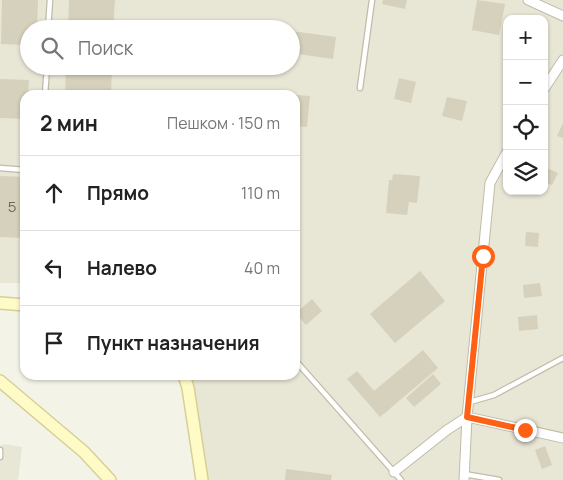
<!DOCTYPE html>
<html lang="ru">
<head>
<meta charset="utf-8">
<style>
  :root { --surface:#fff; --page:#f2f2f2; --text:#222; --muted:#767676; --line:#e0e0e0 }
  body { margin:0; font-family:Manrope,sans-serif; background:var(--page); color:var(--text) }
  .controls { position:absolute; right:15px; top:15px; display:grid; overflow:hidden; border-radius:10px; box-shadow:0 1px 4px #0004 }
  .controls button { width:45px; height:45px; display:grid; place-items:center; padding:0; border:0; border-bottom:1px solid var(--line); background:var(--surface); color:var(--text); font:25px sans-serif }
  .stop { position:absolute; width:15px; height:15px; margin:-11px; border:4px solid #ff6114; border-radius:50%; background:#fff }
  .stop.end { background:#ff6114; border-color:#fff; box-shadow:0 1px 5px #0008 }
  .list { margin:0; padding:0; list-style:none }
  h2 { display:flex; justify-content:space-between; align-items:center; height:65px; margin:0; padding:0 20px; font-size:21px }
  h2 small { font-size:16px; font-weight:400; color:var(--muted) }
  .list li { display:grid; grid-template-columns:32px 1fr auto; gap:15px; align-items:center; box-sizing:border-box; height:75px; padding:0 20px; border-top:1px solid var(--line) }
  .list b { display:block; font-size:19px; white-space:nowrap }
  .list em { font-size:16px; font-style:normal; color:var(--muted) }
  .icon { flex:none; width:28px; height:28px; fill:none; stroke:currentColor; stroke-width:2; stroke-linecap:round; stroke-linejoin:round }
  .map { position:relative; flex:none; width:563px; height:480px; overflow:hidden }
  .search { position:absolute; background:var(--surface); box-shadow:0 1px 4px #0004; left:20px; top:20px; width:280px; height:55px; display:flex; align-items:center; gap:12px; box-sizing:border-box; padding:0 18px; border-radius:28px; color:var(--muted); font-size:19px }
  .panel { position:absolute; background:var(--surface); box-shadow:0 1px 4px #0004; left:20px; top:90px; width:280px; height:290px; border-radius:15px }
  .map>svg:first-child { display:block }
  .residential { fill:#e8e6d5; fill-rule:evenodd }
  .building { fill:#d6d1bc }
  .lines { fill:none; stroke-linecap:round; stroke-linejoin:round }
  .lane-casing { stroke:#c0bcaa; stroke-width:7 }
  .street-casing { stroke:#c0bcaa; stroke-width:11 }
  .secondary-casing { stroke:#d6d096; stroke-width:14 }
  .lane { stroke:#fff; stroke-width:4.5 }
  .street { stroke:#fff; stroke-width:9 }
  .secondary { stroke:#fffbc7; stroke-width:11 }
  .route { stroke:#ff6114; stroke-width:6 }
  .labels { text-anchor:middle; stroke-width:4.5; stroke-linejoin:round; paint-order:stroke }
  .number-label { font-size:15px; fill:#6c6758 }
</style>
</head>
<body>
<div class="map">
<svg width="563" height="480" viewBox="0 0 563 480">
  <rect width="100%" height="100%" fill="#f4f3e8"/>
  <g class="residential">
    <path d="M0,0H563V480H208L191,375H295V95H25V283H0ZM507,19H544V191H507ZM29,29H291V66H29Z"/>
    <polygon points="4,444 22,447 18,480 0,480 0,446"/>
  </g>
  <g class="building">
    <polygon points="2,0 38,0 37,29 29,29 29,45 1,44"/>
    <polygon points="69,0 115,0 113,29 68,29"/>
    <polygon points="383,0 407,0 405,9 382,4"/>
    <polygon points="477,0 505,4 499,35 472,30"/>
    <polygon points="291,31 336,37 333,59 291,53"/>
    <polygon points="66,66 112,66 111,95 65,95"/>
    <polygon points="399,78 416,82 411,103 394,99"/>
    <polygon points="0,79 29,80 28,95 25,95 25,119 0,118"/>
    <polygon points="296,95 310,96 307,127 295,126"/>
    <polygon points="447,97 467,101 462,121 442,116"/>
    <polygon points="563,123 563,138 557,136"/>
    <polygon points="544,167 558,173 552,185 544,182"/>
    <polygon points="393,174 420,176 417,203 409,202 407,215 386,213 389,180 392,180"/>
    <polygon points="0,176 25,177 25,238 0,237"/>
    <polygon points="526,232 539,233 538,247 525,246"/>
    <polygon points="420,271 445,301 395,343 370,314"/>
    <polygon points="540,283 542,296 524,298 523,285"/>
    <polygon points="312,299 322,311 306,325 296,313"/>
    <polygon points="537,315 538,329 519,331 518,317"/>
    <polygon points="423,350 438,368 380,417 347,379 357,371 374,391"/>
    <polygon points="433,374 441,384 414,407 406,398"/>
    <polygon points="545,446 552,465 542,469 535,450"/>
    <polygon points="286,469 332,475 331,480 285,480"/>
  </g>
  <g class="lines">
    <g class="lane-casing">
      <g id="lane">
        <polyline points="48,29 50,0"/>
        <polyline points="360,88 372,0"/>
        <polyline points="45,95 47,66"/>
        <polyline points="0,168 25,170"/>
        <polyline points="295,360 401,480"/>
        <polyline points="470,402 494,395 563,358"/>
        <polyline points="0,450 0,457"/>
        <polyline points="464,474 499,480"/>
      </g>
    </g>
    <g class="street-casing">
      <g id="street">
        <polyline points="528,0 563,16"/>
        <polyline points="544,89 563,60"/>
        <polyline points="394,472 447,430 467,417 563,438"/>
        <polyline points="464,480 467,417 490,183 507,152"/>
      </g>
    </g>
    <g class="secondary-casing">
      <g id="secondary">
        <polyline points="0,303 25,305"/>
        <polyline points="184,375 188,388 202,480"/>
        <polyline points="0,381 84,452 110,480"/>
      </g>
    </g>
    <use href="#lane" class="lane"/>
    <use href="#street" class="street"/>
    <use href="#secondary" class="secondary"/>
  </g>
  <g class="lines">
    <polyline class="route" points="483,256 467,417 525,430"/>
  </g>
  <g class="labels">
    <g class="number-label">
      <text x="12" y="212">5</text>
    </g>
  </g>
</svg>
<div class="controls">
<button>+</button>
<button>−</button>
<button><svg class="icon" aria-label="locate" viewBox="0 0 24 24"><circle cx="12" cy="12" r="6"/><path d="M12 2v4M12 18v4M2 12h4M18 12h4"/></svg></button>
<button><svg class="icon" aria-label="layers" viewBox="0 0 24 24"><path d="M12 4l9 5-9 5-9-5zM3 14l9 5 9-5"/></svg></button>
</div>
<div class="stop" style="left:483px;top:256px"></div>
<div class="stop end" style="left:525px;top:430px"></div>
<div class="search"><svg class="icon" aria-label="search" viewBox="0 0 24 24"><circle cx="10" cy="10" r="6"/><path d="M15 15l6 6"/></svg>Поиск</div>
<section class="panel">
<h2>2 мин<small>Пешком · 150 m</small></h2>
<ul class="list">
<li><svg class="icon" aria-label="ahead" viewBox="0 0 24 24"><path d="M12 20V5M6 11l6-6 6 6"/></svg><div><b>Прямо</b></div><em>110 m</em></li>
<li><svg class="icon" aria-label="left" viewBox="0 0 24 24"><path d="M17 20v-9H6M10 6l-5 5 5 5"/></svg><div><b>Налево</b></div><em>40 m</em></li>
<li><svg class="icon" aria-label="arrive" viewBox="0 0 24 24"><path d="M6 21V4h12l-3 4 3 4H6"/></svg><div><b>Пункт назначения</b></div></li>
</ul>
</section>
</div>
</body>
</html>
